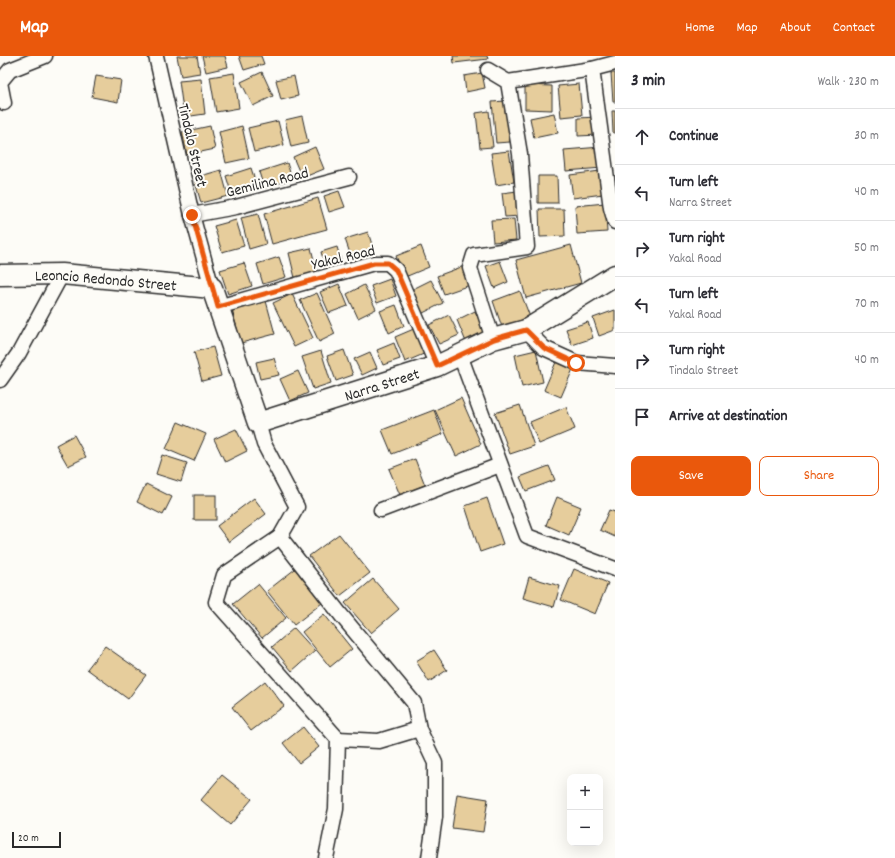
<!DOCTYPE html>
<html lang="en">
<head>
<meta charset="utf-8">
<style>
  :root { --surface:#fff; --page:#f7f7f7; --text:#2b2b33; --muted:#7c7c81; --line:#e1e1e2; --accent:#ea580c }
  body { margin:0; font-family:Dekko,sans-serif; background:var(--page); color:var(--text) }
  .controls { position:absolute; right:12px; bottom:12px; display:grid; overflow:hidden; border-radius:8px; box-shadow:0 4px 16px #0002 }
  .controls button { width:36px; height:36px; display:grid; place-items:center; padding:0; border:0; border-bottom:1px solid var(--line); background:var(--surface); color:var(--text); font:20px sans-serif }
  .scale { position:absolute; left:12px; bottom:10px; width:49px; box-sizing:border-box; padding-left:4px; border:2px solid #2b2b2b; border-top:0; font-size:11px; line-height:14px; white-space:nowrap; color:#2b2b2b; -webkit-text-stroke:3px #fdfcf7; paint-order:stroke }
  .stop { position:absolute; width:12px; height:12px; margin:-9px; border:3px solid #ea580c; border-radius:50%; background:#fff }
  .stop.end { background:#ea580c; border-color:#fff; box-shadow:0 1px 4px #0008 }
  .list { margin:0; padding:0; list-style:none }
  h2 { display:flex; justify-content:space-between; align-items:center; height:52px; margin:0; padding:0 16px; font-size:17px }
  h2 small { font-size:13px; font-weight:400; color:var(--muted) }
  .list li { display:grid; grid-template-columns:26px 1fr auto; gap:12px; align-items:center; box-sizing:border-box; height:56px; padding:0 16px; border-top:1px solid var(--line) }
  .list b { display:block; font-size:15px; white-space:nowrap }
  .list p { margin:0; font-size:13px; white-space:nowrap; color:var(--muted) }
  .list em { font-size:13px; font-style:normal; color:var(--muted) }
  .actions { display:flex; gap:8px; padding:12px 16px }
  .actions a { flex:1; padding:9px 0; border:1px solid var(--accent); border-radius:8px; text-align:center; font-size:14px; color:var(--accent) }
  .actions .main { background:var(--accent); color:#fff }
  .icon { flex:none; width:22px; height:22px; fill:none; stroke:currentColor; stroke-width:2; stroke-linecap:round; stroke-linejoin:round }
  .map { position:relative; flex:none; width:615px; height:802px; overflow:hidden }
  header { display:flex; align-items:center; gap:24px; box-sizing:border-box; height:56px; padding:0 20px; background:var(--accent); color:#fff }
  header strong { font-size:19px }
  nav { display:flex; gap:22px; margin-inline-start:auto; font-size:14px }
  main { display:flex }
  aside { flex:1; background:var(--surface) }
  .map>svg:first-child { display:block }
  .building { fill:#e6cd9c; stroke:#2b2b2b }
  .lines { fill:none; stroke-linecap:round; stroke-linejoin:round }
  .street-casing { stroke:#2b2b2b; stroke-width:17 }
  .secondary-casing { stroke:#2b2b2b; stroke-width:23 }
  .street { stroke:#fdfcf7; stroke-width:14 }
  .secondary { stroke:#fdfcf7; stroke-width:20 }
  .route { stroke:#ea580c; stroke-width:5 }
  .labels { text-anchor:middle; stroke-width:4; stroke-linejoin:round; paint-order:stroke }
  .street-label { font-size:16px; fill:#2b2b2b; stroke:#fdfcf7 }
</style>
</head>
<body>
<header>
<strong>Map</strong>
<nav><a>Home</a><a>Map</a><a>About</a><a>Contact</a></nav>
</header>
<main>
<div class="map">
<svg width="615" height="802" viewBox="0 0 615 802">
  <rect width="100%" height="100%" fill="#fdfcf7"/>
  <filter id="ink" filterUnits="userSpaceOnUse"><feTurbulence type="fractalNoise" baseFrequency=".025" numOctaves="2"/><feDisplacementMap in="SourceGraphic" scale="8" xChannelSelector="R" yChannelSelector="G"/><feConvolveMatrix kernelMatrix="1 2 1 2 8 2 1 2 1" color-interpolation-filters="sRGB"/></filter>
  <g filter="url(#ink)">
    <g class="building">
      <polygon points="177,0 197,0 200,17 181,20"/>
      <polygon points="202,0 225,0 228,11 206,16"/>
      <polygon points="239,0 261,0 264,8 244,14"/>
      <polygon points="453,0 487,0 488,3 454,7"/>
      <polygon points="262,16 273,40 253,50 241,26"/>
      <polygon points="234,17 239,52 216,56 210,21"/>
      <polygon points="482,17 485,32 466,36 464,20"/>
      <polygon points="611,17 615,17 615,46 613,46"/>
      <polygon points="96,20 121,24 118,46 92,41"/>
      <polygon points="294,20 298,40 281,44 276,24"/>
      <polygon points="201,23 205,58 184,61 179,25"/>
      <polygon points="579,28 582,59 561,61 558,30"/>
      <polygon points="525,29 552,30 552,54 525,53"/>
      <polygon points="505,45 510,86 496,87 492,46"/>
      <polygon points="489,55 493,91 480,92 476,57"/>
      <polygon points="612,55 615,55 615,77 613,77"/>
      <polygon points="554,57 558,77 534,82 530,62"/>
      <polygon points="302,60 308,87 291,91 285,64"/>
      <polygon points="597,61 598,79 578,80 578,62"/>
      <polygon points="278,65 284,89 254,96 248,72"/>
      <polygon points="210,70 215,93 187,99 182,76"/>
      <polygon points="242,70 249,102 226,107 219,76"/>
      <polygon points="315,91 324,113 302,122 293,101"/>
      <polygon points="601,91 602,112 566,115 564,94"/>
      <polygon points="509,95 514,126 496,129 491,97"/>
      <polygon points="287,107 292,123 264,132 259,116"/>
      <polygon points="251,112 257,131 232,139 226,120"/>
      <polygon points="221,114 228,140 201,147 194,122"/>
      <polygon points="600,115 603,138 573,142 570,119"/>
      <polygon points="538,120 557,120 558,147 538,147"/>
      <polygon points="339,135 345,151 329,156 324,140"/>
      <polygon points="517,135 520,160 505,161 502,137"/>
      <polygon points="318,142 327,173 272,188 264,158"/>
      <polygon points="605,147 607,176 577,178 575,150"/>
      <polygon points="539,153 564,153 565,180 540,181"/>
      <polygon points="258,158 266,188 249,193 241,162"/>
      <polygon points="514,163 516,184 493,186 491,164"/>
      <polygon points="236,164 244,190 222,196 214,170"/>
      <polygon points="368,176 375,198 353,206 345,183"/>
      <polygon points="571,189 581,227 526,242 516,204"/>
      <polygon points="421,190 429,211 405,221 396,200"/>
      <polygon points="337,191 342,208 326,213 321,196"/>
      <polygon points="311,192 317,216 295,222 289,197"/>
      <polygon points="279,201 286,221 263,228 257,208"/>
      <polygon points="500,205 508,226 494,232 486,210"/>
      <polygon points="244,207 252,230 228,238 220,214"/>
      <polygon points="464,210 470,229 444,238 437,220"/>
      <polygon points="390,223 396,240 377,247 371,230"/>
      <polygon points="431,224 443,247 421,258 409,235"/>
      <polygon points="339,228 348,250 329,257 320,236"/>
      <polygon points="364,229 376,253 358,262 347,238"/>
      <polygon points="520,235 530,261 502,271 493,245"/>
      <polygon points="317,237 335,278 319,286 300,244"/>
      <polygon points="292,238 313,282 294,291 273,247"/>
      <polygon points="266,245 275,278 241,287 232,254"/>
      <polygon points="396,249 404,270 389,277 380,255"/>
      <polygon points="615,254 615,274 599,280 593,262"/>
      <polygon points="475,255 485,277 466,286 457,264"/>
      <polygon points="449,259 459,279 439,288 429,269"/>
      <polygon points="588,266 593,282 572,289 566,273"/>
      <polygon points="416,272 426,297 405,306 395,281"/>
      <polygon points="394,287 400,303 383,309 377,294"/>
      <polygon points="213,291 221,320 202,325 194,296"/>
      <polygon points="344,294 353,319 336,325 327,300"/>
      <polygon points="536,294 543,326 522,331 515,299"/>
      <polygon points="321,295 331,327 313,333 302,301"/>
      <polygon points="370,296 377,312 362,319 354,303"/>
      <polygon points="274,302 279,319 260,323 256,306"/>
      <polygon points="556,306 573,313 561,341 544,334"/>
      <polygon points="298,315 308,337 290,345 280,323"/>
      <polygon points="461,342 481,388 456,400 435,354"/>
      <polygon points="520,349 534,390 510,398 495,357"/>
      <polygon points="566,351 575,373 539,388 530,366"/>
      <polygon points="434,354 443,378 392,398 382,374"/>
      <polygon points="178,366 206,378 194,405 166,393"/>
      <polygon points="236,373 247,395 225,406 214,383"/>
      <polygon points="74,379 86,401 68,410 56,389"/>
      <polygon points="162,399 187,407 181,426 156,418"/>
      <polygon points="415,403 425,429 400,439 389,413"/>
      <polygon points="549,410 555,424 526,435 520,421"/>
      <polygon points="146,428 172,441 163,459 137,446"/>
      <rect x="194" y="439" width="22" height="25"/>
      <polygon points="557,441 581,451 569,479 546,469"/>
      <polygon points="254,442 266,458 229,486 217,470"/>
      <polygon points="487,442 503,488 480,496 465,450"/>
      <polygon points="609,454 615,456 615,481 600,474"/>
      <polygon points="339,478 370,517 340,540 309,500"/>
      <polygon points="295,513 322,547 294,569 267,535"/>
      <polygon points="574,513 608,527 595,558 561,544"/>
      <polygon points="529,521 560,530 554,551 523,542"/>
      <polygon points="373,523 399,553 371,577 345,547"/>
      <polygon points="258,528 286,562 262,582 233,548"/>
      <polygon points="324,558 352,593 330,611 302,576"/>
      <polygon points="294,572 315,595 292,615 272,591"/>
      <polygon points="105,590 146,619 128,643 87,613"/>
      <polygon points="434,594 447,614 429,626 416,605"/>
      <polygon points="265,625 284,650 251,675 232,651"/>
      <polygon points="303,671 319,691 299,707 283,687"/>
      <polygon points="222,719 252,743 230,769 201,744"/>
      <polygon points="457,738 488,743 483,776 452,772"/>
    </g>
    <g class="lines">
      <g class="street-casing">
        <g id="street">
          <polyline points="156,0 192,159 212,232"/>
          <polyline points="615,7 592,13 611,152 615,166"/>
          <polyline points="488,14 508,26 520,98 527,191 474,199 470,212 493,283"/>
          <polyline points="508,26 592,13"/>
          <polyline points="4,47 0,26 10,14 45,0"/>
          <polyline points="192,159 236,151 349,121"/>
          <polyline points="218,251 374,207 388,207 396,214 437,310"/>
          <polyline points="526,274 544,292 577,307 615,310"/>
          <polyline points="460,299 527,480 615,513"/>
          <polyline points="0,324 19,297 62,218"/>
          <polyline points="258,367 264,388 297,451 280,481 341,559 414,647 419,673 435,707 435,761 429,802"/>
          <polyline points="381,454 500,409"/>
          <polyline points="280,481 224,519 216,546 338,683 336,753 326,802"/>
          <polyline points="338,683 379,685 419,673"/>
        </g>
      </g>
      <g class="secondary-casing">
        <g id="secondary">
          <path id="s1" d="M0,219L62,218L212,232L258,367L437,310L493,283L526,274L615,219"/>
        </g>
      </g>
      <use href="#street" class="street"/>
      <use href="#secondary" class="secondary"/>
    </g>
  </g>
  <g class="lines" filter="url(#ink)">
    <polyline class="route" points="192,159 218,251 374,207 388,207 396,214 437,310 494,283 526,274 544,292 576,307"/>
  </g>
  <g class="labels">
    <g class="street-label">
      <text transform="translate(194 89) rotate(77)" y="6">Tindalo Street</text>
      <text transform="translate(267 125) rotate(-14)" y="6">Gemilina Road</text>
      <text transform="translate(343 200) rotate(-13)" y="6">Yakal Road</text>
      <text dy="6" stroke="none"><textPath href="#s1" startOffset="106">Leoncio Redondo Street</textPath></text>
      <text dy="6" stroke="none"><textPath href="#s1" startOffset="485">Narra Street</textPath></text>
    </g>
  </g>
</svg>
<div class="controls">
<button>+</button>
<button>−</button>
</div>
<div class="scale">20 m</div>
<div class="stop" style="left:576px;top:307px"></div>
<div class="stop end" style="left:192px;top:159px"></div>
</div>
<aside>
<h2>3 min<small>Walk · 230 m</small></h2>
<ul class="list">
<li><svg class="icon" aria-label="ahead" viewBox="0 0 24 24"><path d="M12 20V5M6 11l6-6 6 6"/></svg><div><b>Continue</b></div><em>30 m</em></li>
<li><svg class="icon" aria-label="left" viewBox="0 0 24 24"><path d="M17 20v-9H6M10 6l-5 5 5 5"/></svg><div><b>Turn left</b><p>Narra Street</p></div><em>40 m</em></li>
<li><svg class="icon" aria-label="right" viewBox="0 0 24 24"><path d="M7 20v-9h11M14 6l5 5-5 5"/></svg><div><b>Turn right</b><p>Yakal Road</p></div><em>50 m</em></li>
<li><svg class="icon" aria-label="left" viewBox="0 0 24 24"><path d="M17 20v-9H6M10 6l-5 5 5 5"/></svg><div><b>Turn left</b><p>Yakal Road</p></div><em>70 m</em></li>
<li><svg class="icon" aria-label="right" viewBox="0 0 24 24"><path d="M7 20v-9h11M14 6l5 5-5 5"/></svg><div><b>Turn right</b><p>Tindalo Street</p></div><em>40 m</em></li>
<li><svg class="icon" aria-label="arrive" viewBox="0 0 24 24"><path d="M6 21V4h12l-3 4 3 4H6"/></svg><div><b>Arrive at destination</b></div></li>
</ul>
<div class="actions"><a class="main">Save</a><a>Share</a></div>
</aside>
</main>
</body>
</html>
